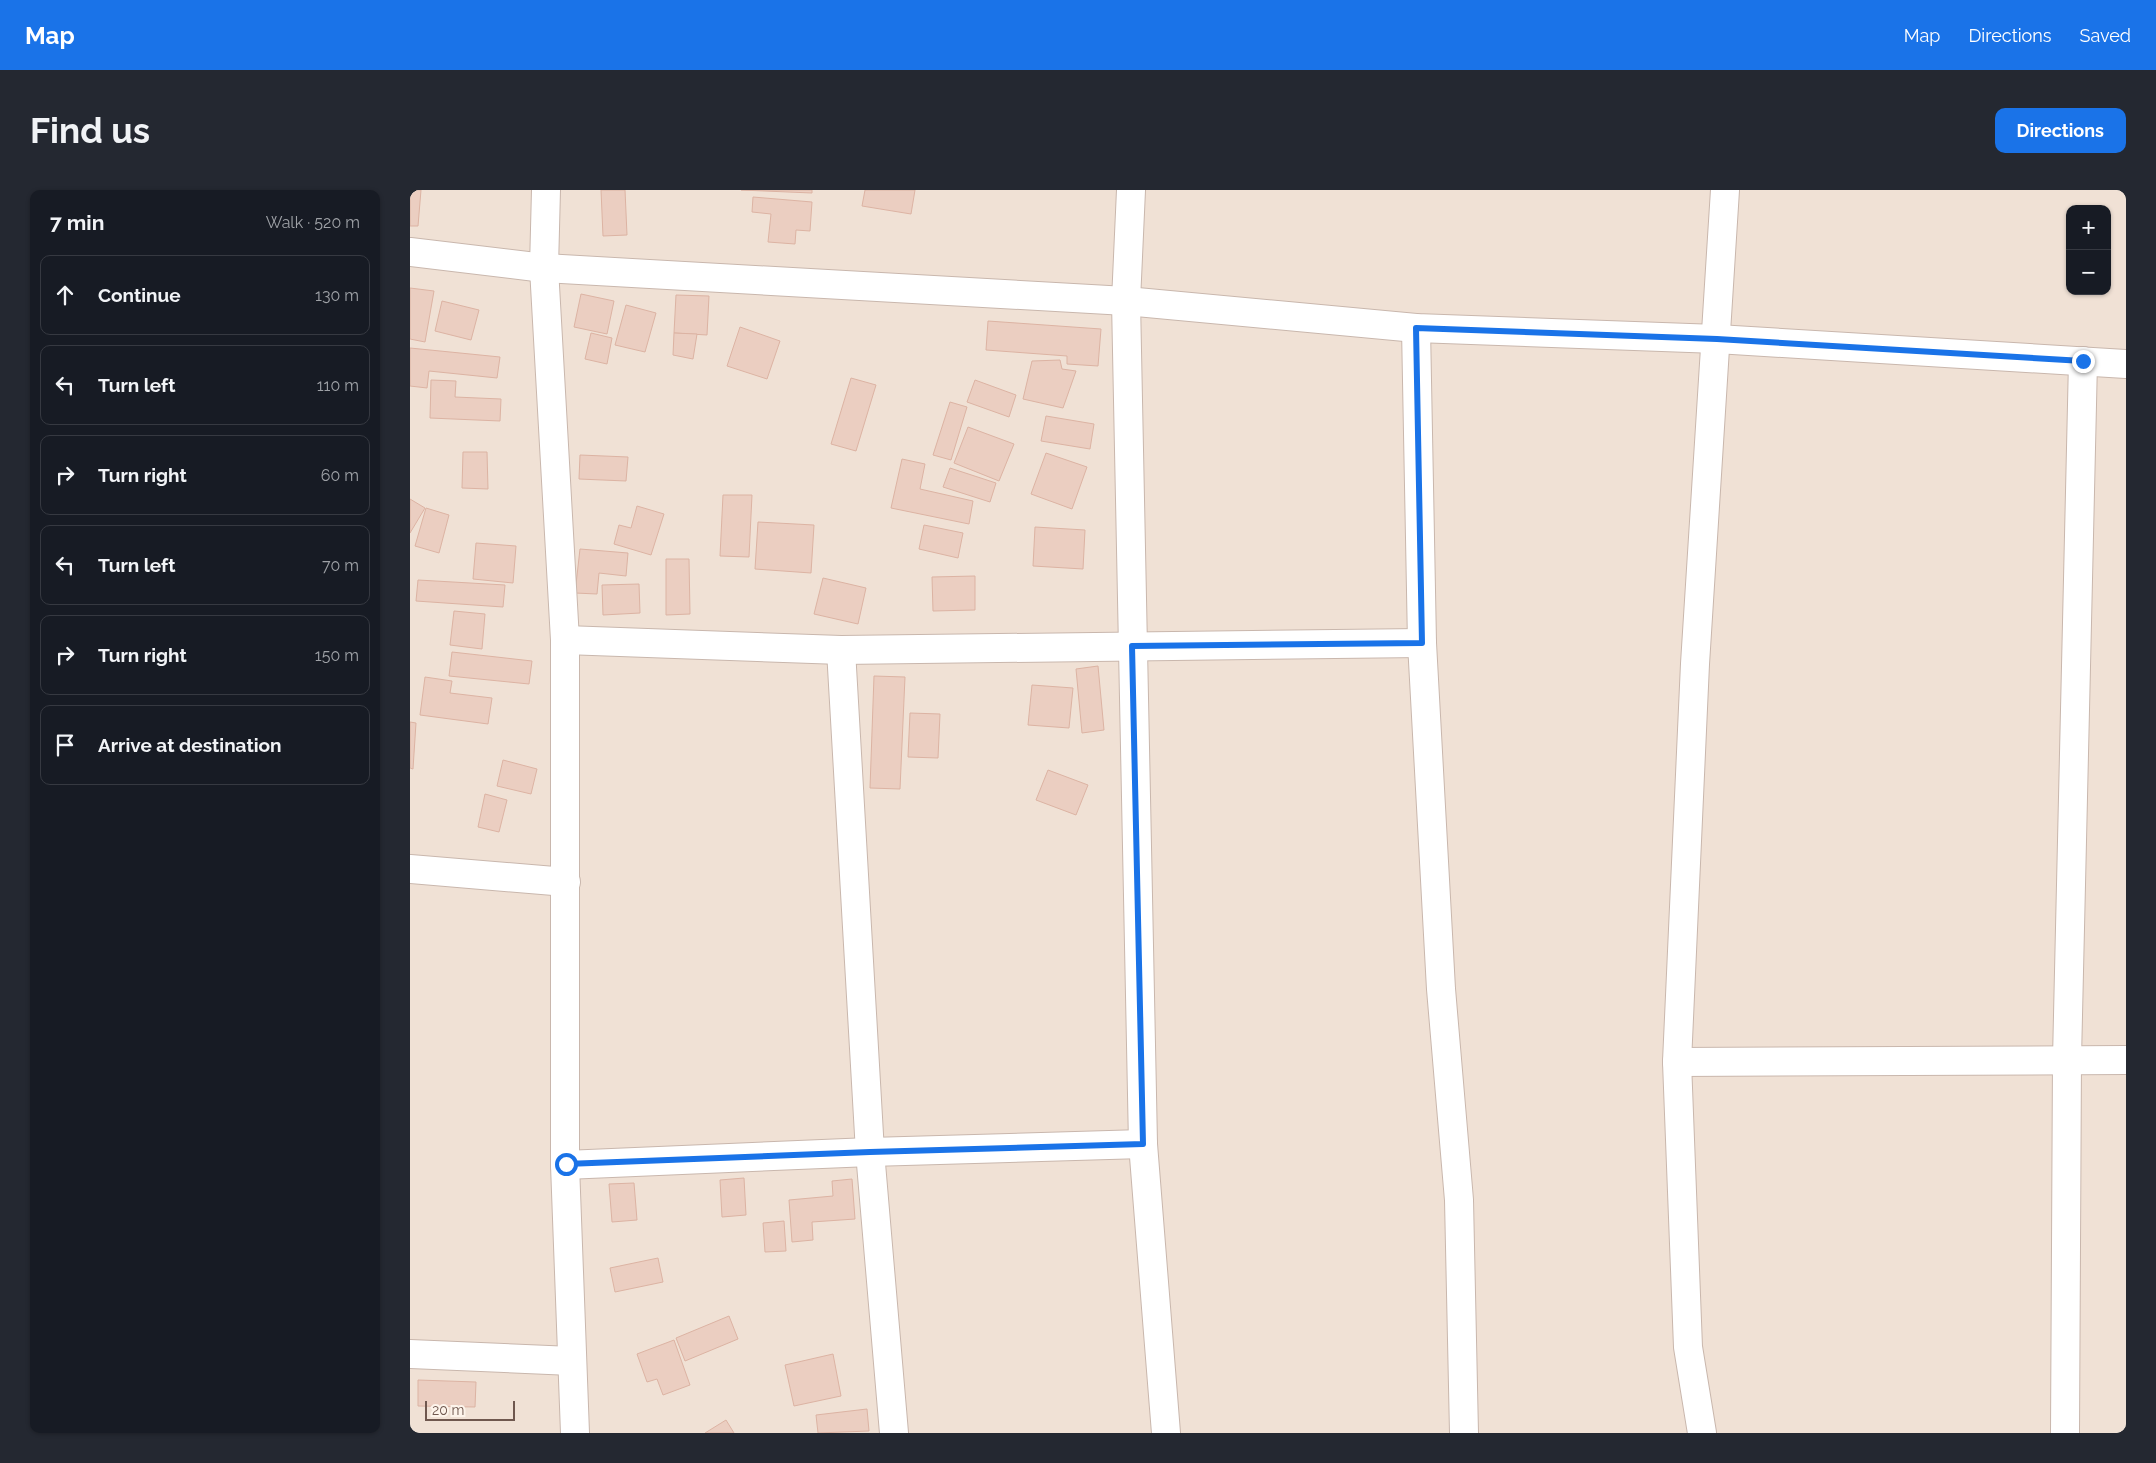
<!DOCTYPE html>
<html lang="en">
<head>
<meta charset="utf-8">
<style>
  :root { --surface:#171b24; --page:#242831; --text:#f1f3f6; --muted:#9ea1a6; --line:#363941; --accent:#1a73e8 }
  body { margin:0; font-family:Raleway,sans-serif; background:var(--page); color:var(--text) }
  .controls { position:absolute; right:15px; top:15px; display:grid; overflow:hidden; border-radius:10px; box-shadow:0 1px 4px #0004 }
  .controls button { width:45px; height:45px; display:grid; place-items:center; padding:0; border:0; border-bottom:1px solid var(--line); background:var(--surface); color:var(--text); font:25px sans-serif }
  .scale { position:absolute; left:15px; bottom:12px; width:90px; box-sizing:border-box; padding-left:5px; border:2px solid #6f574e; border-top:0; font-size:14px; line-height:18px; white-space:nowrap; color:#6f574e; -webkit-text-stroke:4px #fdf4eb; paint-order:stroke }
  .stop { position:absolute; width:15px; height:15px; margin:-11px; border:4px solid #1a73e8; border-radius:50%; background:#fff }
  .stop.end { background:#1a73e8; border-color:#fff; box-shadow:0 1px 5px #0008 }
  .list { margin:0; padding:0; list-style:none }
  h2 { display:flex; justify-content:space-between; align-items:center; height:65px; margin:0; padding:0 20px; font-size:21px }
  h2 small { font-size:16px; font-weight:400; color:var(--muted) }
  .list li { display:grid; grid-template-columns:32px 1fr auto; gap:15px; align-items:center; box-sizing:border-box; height:80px; margin:0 10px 10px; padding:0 10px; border:1px solid var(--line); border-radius:10px }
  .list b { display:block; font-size:19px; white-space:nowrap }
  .list em { font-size:16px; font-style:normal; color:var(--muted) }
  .icon { flex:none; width:28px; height:28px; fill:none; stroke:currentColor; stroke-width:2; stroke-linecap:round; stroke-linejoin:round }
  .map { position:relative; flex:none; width:1716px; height:1243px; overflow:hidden; border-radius:10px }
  header { display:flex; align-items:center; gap:30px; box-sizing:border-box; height:70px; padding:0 25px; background:var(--accent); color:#fff }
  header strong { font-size:24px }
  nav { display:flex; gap:28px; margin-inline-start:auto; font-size:18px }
  .intro { display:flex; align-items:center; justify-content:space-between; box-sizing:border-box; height:120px; padding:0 30px }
  h1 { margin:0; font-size:35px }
  .button { padding:12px 22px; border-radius:10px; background:var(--accent); color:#fff; font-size:18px; font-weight:700 }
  main { display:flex; gap:30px; padding:0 30px }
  aside { flex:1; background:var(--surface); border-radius:10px; box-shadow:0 1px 4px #0004 }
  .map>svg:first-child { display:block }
  .residential { fill:#f0e1d5; fill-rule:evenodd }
  .building { fill:#ebcec1; stroke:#dcb3a3 }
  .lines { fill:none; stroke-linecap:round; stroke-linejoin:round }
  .street-casing { stroke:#c9b7ad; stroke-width:30 }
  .street { stroke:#fff; stroke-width:28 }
  .route { stroke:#1a73e8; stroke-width:6 }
</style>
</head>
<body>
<header>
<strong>Map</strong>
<nav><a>Map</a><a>Directions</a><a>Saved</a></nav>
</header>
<div class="intro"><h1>Find us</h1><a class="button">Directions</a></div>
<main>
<aside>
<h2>7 min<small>Walk · 520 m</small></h2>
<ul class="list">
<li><svg class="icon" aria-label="ahead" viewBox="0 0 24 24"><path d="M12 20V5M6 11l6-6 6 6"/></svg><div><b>Continue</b></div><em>130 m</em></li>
<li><svg class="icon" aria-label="left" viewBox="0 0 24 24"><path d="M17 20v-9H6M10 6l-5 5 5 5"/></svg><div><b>Turn left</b></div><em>110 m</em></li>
<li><svg class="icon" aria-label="right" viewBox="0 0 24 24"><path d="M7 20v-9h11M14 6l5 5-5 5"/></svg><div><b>Turn right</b></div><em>60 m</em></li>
<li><svg class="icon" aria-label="left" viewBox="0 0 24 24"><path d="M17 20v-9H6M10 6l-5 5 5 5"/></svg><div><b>Turn left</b></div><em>70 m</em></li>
<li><svg class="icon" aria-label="right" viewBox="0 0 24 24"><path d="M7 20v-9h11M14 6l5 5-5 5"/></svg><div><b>Turn right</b></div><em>150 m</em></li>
<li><svg class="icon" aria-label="arrive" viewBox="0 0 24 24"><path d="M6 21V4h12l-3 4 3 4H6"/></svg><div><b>Arrive at destination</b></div></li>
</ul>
</aside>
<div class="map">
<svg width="1716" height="1243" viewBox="0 0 1716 1243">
  <rect width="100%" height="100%" fill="#f9f0e6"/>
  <path class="residential" d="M0,0H1716V1243H0ZM1660,19H1697V101H1660Z"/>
  <g class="building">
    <polygon points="0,0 11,0 8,36 0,36"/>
    <polygon points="191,0 215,0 217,45 193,46"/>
    <polygon points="331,0 402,0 402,3"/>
    <polygon points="455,0 505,0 501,24 452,16"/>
    <polygon points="343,7 402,12 400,41 386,40 385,54 358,52 361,24 342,22"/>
    <polygon points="0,98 24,101 15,152 0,149"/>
    <polygon points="171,104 204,111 197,144 164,137"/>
    <polygon points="266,105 299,106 297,145 264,143"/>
    <polygon points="32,111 69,120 61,150 25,141"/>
    <polygon points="216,115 246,123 235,162 205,155"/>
    <polygon points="578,131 691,139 688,176 657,174 657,166 576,160"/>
    <polygon points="330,137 370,151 357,189 317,176"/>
    <polygon points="181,143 202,148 197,174 175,169"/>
    <polygon points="264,143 287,144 283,169 263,165"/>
    <polygon points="0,158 90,167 87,188 19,181 17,198 0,196"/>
    <polygon points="650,170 652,179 666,181 653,218 613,209 622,171"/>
    <polygon points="441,188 466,195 446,261 421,254"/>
    <polygon points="21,190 46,191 45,207 91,209 90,231 20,228"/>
    <polygon points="565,190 606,205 599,227 557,212"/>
    <polygon points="540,212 557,217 541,270 523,265"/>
    <polygon points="636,226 684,234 680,259 631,251"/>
    <polygon points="558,237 604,254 589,291 544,273"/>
    <polygon points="53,262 77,262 78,299 52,298"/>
    <polygon points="636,263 677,277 662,319 621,304"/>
    <polygon points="170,265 218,267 216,291 169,289"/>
    <polygon points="492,269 515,274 510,299 563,311 559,334 481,318"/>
    <polygon points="540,278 586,293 580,312 533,297"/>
    <polygon points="313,305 342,305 339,367 310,366"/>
    <polygon points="0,309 15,318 0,343"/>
    <polygon points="227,316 254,324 241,365 204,354 209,335 221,338"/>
    <polygon points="16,318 39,325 29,363 5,356"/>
    <polygon points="348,332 404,335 401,383 345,379"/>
    <polygon points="514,335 553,343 548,368 509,359"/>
    <polygon points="625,337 675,340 673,379 623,376"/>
    <polygon points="66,353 106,356 103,393 63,389"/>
    <polygon points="170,359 218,363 216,386 189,383 187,404 165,403"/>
    <polygon points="256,369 279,369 280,424 256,425"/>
    <polygon points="565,386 565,420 523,421 522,387"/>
    <polygon points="413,388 456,398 448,434 404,424"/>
    <polygon points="8,390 95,395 93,417 6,411"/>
    <polygon points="229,394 230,423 193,425 192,395"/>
    <polygon points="44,421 75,424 72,459 40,455"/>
    <polygon points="42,462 122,471 119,494 39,486"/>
    <polygon points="688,476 694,540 672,543 666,479"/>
    <polygon points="464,486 495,487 490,599 460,598"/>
    <polygon points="15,487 42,491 40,503 82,508 78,534 10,525"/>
    <polygon points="622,495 663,498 659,538 618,535"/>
    <polygon points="500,523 530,524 528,568 498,567"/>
    <polygon points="0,532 6,533 3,579 0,578"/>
    <polygon points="93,570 127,579 121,604 87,596"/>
    <polygon points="638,580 678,595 666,625 626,610"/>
    <polygon points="75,604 97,610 89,642 68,637"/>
    <polygon points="334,988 336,1025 312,1027 310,990"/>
    <polygon points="442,989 445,1029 402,1032 403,1050 382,1052 379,1010 423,1006 422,991"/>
    <polygon points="224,993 227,1030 202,1032 199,994"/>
    <polygon points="374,1031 376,1061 355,1062 353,1033"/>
    <polygon points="248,1068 253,1092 205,1102 200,1078"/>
    <polygon points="319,1126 328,1149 275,1171 266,1148"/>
    <polygon points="264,1150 280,1195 253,1205 247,1189 237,1192 227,1164"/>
    <polygon points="423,1164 431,1206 384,1216 375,1175"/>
    <polygon points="8,1190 66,1192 65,1217 8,1216"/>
    <polygon points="457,1219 459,1241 408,1243 406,1225"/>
    <polygon points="316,1230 324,1243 295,1243"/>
  </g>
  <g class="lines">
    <g class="street-casing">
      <g id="street">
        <polyline points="136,0 134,78 155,450 155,975 165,1243"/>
        <polyline points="721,0 716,111 733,954 756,1243"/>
        <polyline points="0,62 134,78 716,111 1006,138 1307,149 1716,174"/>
        <polyline points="1006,138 1012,453 1031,799 1049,1010 1054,1243"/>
        <polyline points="155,450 431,460 1012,453"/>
        <polyline points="431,460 460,962 484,1243"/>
        <polyline points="0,679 156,692"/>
        <polyline points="1267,872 1716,870"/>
        <polyline points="155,975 460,962 733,954"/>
        <polyline points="0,1164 162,1171"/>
        <polyline points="1292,1243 1278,1157 1267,872 1285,474 1315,0"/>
        <polyline points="1655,1243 1657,869 1673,171"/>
      </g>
    </g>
    <use href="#street" class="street"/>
  </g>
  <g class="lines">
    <polyline class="route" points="156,974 460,962 733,954 722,456 1012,453 1006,138 1307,149 1673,171"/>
  </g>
</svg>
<div class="controls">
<button>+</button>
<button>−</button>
</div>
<div class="scale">20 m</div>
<div class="stop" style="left:156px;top:974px"></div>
<div class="stop end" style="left:1673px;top:171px"></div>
</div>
</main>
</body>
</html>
